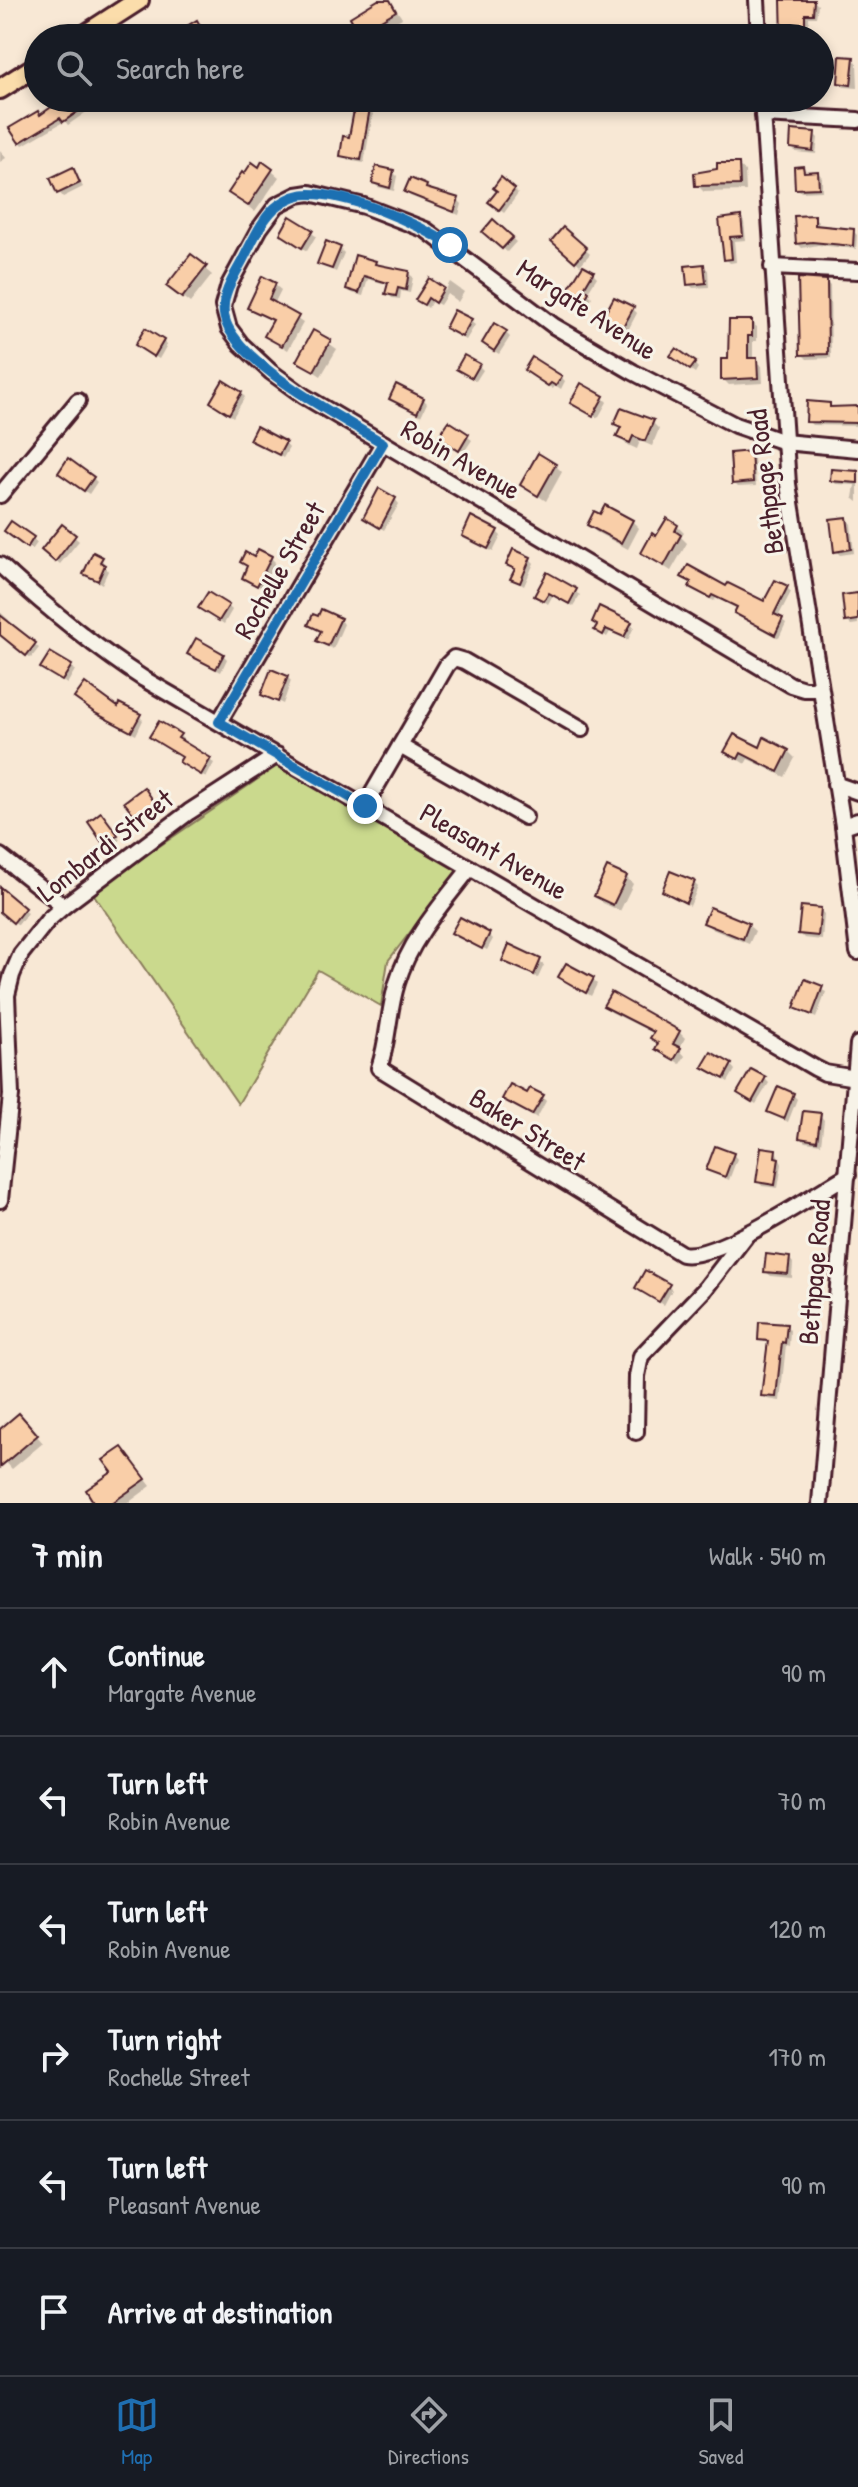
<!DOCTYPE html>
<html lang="en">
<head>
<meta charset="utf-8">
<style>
  :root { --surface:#171b24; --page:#20242c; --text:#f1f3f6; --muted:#9ea1a6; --line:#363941; --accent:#1f6fb2 }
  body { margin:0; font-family:"Patrick Hand",sans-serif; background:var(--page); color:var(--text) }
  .stop { position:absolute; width:24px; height:24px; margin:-18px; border:6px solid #1f6fb2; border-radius:50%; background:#fff }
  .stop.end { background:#1f6fb2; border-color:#fff; box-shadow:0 2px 8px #0008 }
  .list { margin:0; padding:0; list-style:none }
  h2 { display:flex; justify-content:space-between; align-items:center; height:104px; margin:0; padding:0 32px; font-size:34px }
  h2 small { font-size:26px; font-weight:400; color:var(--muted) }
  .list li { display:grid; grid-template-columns:52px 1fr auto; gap:24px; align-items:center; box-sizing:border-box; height:128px; padding:0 32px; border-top:2px solid var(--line) }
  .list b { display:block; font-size:30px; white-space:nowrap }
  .list p { margin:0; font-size:26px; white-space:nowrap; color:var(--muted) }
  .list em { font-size:26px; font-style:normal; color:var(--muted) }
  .icon { flex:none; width:44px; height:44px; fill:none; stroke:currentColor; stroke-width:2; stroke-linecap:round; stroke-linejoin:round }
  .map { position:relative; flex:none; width:858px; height:1503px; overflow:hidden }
  .search { position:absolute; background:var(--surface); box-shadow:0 4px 12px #0003; left:24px; right:24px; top:24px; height:88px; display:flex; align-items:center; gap:20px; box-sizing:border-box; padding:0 28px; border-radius:44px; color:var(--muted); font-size:30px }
  .sheet { height:872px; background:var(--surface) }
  nav { display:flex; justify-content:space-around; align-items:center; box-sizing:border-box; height:112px; border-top:2px solid var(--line); background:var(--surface); font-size:22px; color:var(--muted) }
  nav a { display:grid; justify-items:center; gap:4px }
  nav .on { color:var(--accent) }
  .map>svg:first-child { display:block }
  .green { fill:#cad98d; stroke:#8a7c5c; stroke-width:2 }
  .shadow { fill:#0003 }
  .building { fill:#f9cea8; stroke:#4a1f2b; stroke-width:2 }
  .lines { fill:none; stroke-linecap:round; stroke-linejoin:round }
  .minor-casing { stroke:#4a1f2b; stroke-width:20 }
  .major-casing { stroke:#4a1f2b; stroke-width:24 }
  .minor { stroke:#f7f3e8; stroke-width:14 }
  .major { stroke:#fbddab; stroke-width:18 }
  .route { stroke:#1f6fb2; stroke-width:10 }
  .labels { text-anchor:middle; stroke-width:6; stroke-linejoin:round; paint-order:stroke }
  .street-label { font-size:28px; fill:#4a1f2b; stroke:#f7f3e8 }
</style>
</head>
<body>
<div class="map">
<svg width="858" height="1503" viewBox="0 0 858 1503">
  <rect width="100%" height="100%" fill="#f8e8d5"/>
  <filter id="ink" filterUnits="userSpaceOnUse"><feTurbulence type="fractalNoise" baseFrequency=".0125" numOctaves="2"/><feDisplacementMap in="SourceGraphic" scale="16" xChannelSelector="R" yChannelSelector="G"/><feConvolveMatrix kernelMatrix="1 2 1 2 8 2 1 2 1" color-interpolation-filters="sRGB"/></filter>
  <g filter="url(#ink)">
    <polygon class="green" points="280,764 458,870 388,961 381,1006 318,970 238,1104 92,892"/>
    <g class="shadow">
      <polygon points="382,0 390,0 402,18 367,38 360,31"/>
      <polygon points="783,0 813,0 818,5 816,17 809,17 808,38 785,38"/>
      <polygon points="853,59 857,63 858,88 844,87 840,82"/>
      <polygon points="68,98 85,98 92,108 68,125 65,121 23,145 19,140 41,117"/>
      <polygon points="369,110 373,114 364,163 346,160 342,156"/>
      <polygon points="814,134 818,138 816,154 796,152 792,148"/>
      <polygon points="0,150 6,158 0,162"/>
      <polygon points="263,164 279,177 255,212 230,192"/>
      <polygon points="738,165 745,171 746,191 704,192 697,185"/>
      <polygon points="802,168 808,174 818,173 822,177 822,191 801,192 797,188"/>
      <polygon points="73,169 83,187 63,197 59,192"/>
      <polygon points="393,172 397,176 394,191 378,187 374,183"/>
      <polygon points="426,187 430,191 458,200 462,204 459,215 410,196 406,192"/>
      <polygon points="514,190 518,194 504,213 495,206"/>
      <polygon points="814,217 818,221 818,227 853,231 857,235 856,249 818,245 802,248 798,244"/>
      <polygon points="740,218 744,222 746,240 734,241 736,262 730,263 726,259 721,220"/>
      <polygon points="291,219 316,236 307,251 286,238"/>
      <polygon points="494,222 516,242 507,252 485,232"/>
      <polygon points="564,230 590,254 580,265 554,241"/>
      <polygon points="340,249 344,253 336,272 319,263"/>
      <polygon points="191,257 212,275 190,303 176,292"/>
      <polygon points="375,263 380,267 408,273 413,277 410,293 401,291 400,299 392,298 388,294 389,285 368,279 363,296 352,293 348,289"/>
      <polygon points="703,266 708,270 709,287 693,288 689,284"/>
      <polygon points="593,273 597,277 587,293 592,297 585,309 567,296"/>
      <polygon points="450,282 464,292 458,302 447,294 440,305 432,301 428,308 418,300 443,289 445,291"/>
      <polygon points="826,282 830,286 831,358 807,359 802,354"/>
      <polygon points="275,285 281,290 274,304 303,323 288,350 266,336 274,322 249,308"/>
      <polygon points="633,309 637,313 625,336 614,330 605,319"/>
      <polygon points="470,321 475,325 466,340 447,328"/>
      <polygon points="751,322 757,327 757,341 753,341 753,360 762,366 763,383 729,385 723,379"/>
      <polygon points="314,333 337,349 321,376 298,361"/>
      <polygon points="506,333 510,337 499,354 488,347"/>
      <polygon points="163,341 167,345 159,359 142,349"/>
      <polygon points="677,360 694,363 698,368 695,373"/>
      <polygon points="479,366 483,370 476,381 458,369"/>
      <polygon points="530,374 561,377 565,381 561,389 555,385 553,389"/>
      <polygon points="241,393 245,397 233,417 212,402"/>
      <polygon points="603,398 607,402 598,418 577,406"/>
      <polygon points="391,399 423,399 427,403 421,416"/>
      <polygon points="830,405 833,409 858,408 858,426 812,425 808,421"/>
      <polygon points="652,422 659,429 652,446 640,441 637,449 626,444 619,437 622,430 616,424"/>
      <polygon points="449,423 472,440 464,452 442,437"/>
      <polygon points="252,439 285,443 289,448 283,458"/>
      <polygon points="750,453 754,457 756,486 738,487 734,483"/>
      <polygon points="555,465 562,472 546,501 522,485"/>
      <polygon points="856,468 858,469 858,502 853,498 855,485 836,484 832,480 856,473"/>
      <polygon points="64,477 93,478 97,482 89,494"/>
      <polygon points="395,499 399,504 384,530 365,518"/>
      <polygon points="847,519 851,524 854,553 840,555 836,551"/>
      <polygon points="632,521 639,528 628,549 596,532 589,525"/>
      <polygon points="11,524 37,543 32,550 10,535"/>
      <polygon points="62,526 79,541 60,564 48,554"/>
      <polygon points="677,526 684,533 681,537 687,543 671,571 643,553 657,538"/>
      <polygon points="497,532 501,536 493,552 464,535"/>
      <polygon points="101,558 108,571 102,584 85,573"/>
      <polygon points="271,558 275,562 262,588 244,577 249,567 242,562"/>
      <polygon points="530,559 534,563 524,586 513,579 516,571 508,565"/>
      <polygon points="548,575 580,595 573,606 553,595 548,604 536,595"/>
      <polygon points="684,577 727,589 765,603 787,588 791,592 778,617 786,623 779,638 761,629 738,609 716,598 714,601 696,591 691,587 693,583"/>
      <polygon points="858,595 858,624 851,625 847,621"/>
      <polygon points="228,606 232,610 224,624 201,608"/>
      <polygon points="0,612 9,620 7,623 39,648 31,658 0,634"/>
      <polygon points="318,618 340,620 344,624 333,649 319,641 323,632 310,624"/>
      <polygon points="630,623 634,627 628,640 610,632 607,637 597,630 598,626"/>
      <polygon points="223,655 227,659 221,672 194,658"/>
      <polygon points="71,666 75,670 67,684 42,668"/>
      <polygon points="287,677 291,681 283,704 263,694"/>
      <polygon points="81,702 118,710 139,716 143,720 136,735 101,717"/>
      <polygon points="180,736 184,740 182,743 214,763 206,778 186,766 184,758 156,741"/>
      <polygon points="760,750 788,751 795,758 785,777 748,759 745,764 726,752"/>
      <polygon points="148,794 158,808 141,820 127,802"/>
      <polygon points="105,819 120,840 109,848 105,844"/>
      <polygon points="626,877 633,884 620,911 603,903 596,896"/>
      <polygon points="694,883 698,887 690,906 664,890"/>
      <polygon points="0,896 27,913 18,925 0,910"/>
      <polygon points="820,910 824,914 822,940 804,938 800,934"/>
      <polygon points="705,923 748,925 755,931 749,944 712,929"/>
      <polygon points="456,933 489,935 493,939 487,950"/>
      <polygon points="510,947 544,965 538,978 504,960"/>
      <polygon points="561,977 593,980 597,984 591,996"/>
      <polygon points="806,982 826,992 816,1018 796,1008"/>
      <polygon points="605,1006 679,1032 685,1038 679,1049 685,1056 680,1064 658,1049 658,1044 652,1038 655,1034 611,1012"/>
      <polygon points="731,1065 735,1070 728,1082 705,1067"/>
      <polygon points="765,1079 769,1083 756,1104 744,1097"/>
      <polygon points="793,1095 797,1099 788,1122 770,1112"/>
      <polygon points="528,1096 542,1097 546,1101 537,1118 509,1102"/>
      <polygon points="820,1115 824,1120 821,1144 805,1142 801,1138"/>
      <polygon points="776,1151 782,1164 778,1188 762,1186 758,1181"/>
      <polygon points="733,1154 737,1159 729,1180 708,1169"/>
      <polygon points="789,1258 793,1263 792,1278 771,1276 766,1272"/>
      <polygon points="668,1286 672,1290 664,1305 637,1288"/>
      <polygon points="786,1326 790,1330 789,1346 786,1345 780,1401 767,1399 763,1395 769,1344 760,1339"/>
      <polygon points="25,1422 43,1443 12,1469 0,1456 0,1431"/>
      <polygon points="122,1449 151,1486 128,1503 95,1503 115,1472"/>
    </g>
    <g class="building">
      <polygon points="378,0 390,0 396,11 359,33 350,17"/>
      <polygon points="781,0 814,0 813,14 805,14 805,38 782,38"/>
      <polygon points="197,20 207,38 167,38"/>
      <polygon points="840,56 854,57 851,85 838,83"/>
      <polygon points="64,98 97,98 63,122 60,118 19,143 9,128 38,111 40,115"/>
      <polygon points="355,105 370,108 361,160 340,156 343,136 349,137"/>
      <polygon points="791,130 815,132 813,151 790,148"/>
      <polygon points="262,161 273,169 248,206 228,193 242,172 244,174 252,162 259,167"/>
      <polygon points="717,163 739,163 740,185 695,186 694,173 717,169"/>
      <polygon points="376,166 394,170 390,188 372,183"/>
      <polygon points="803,166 804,172 818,171 819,188 795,189 794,167"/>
      <polygon points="73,167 80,183 57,194 50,178"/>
      <polygon points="501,177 515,189 499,210 488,202 497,191 493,188"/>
      <polygon points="410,178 427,185 426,188 459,198 454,212 404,192"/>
      <polygon points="815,215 815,225 854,229 853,246 812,242 796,244 794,216"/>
      <polygon points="290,216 313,230 302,248 280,234"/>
      <polygon points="741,216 743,236 730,237 732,259 724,260 719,219"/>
      <polygon points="493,219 513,237 502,249 482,232"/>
      <polygon points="563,227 587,248 575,262 551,241"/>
      <polygon points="326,241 341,247 332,269 317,264"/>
      <polygon points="191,254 207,266 182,298 166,286"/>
      <polygon points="355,255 376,261 375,264 409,271 406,290 398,288 396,296 385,294 388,283 364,276 359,293 346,289"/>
      <polygon points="704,264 706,283 687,285 685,266"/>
      <polygon points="583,265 594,271 584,288 589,292 581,306 564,296"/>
      <polygon points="262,276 276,283 269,299 299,316 282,346 264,336 273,320 247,308"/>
      <polygon points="429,278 444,288 435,303 428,298 424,305 415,300"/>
      <polygon points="798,278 827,280 828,354 800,355"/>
      <polygon points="614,297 634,307 620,333 608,327 610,323 602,319"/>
      <polygon points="454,310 472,319 462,337 445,328"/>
      <polygon points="729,320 752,320 752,336 748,336 748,358 757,358 758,378 721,380 721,359 728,359"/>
      <polygon points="494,323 507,331 494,351 482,343"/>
      <polygon points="145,328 164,340 154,357 135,345"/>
      <polygon points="313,330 331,340 314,371 296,361"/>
      <polygon points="676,348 696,362 690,370 670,356"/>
      <polygon points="464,355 480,364 472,378 456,369"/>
      <polygon points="532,357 562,376 556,386 551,383 548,386 524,370"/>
      <polygon points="223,380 242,392 229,414 210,402"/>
      <polygon points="581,383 604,396 593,416 570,403"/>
      <polygon points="396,384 424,398 417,413 389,399"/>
      <polygon points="807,401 830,403 830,407 858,406 858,423 806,422"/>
      <polygon points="621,408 654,420 645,441 633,436 630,443 616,437 621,427 614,424"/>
      <polygon points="449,421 469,434 459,451 438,437"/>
      <polygon points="256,426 286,442 279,455 249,440"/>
      <polygon points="751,451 753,482 732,484 730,453"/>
      <polygon points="538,453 556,464 538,496 520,485"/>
      <polygon points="68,458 94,477 84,491 58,473"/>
      <polygon points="831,469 858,471 858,483 830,481"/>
      <polygon points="379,488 396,498 380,528 363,518"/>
      <polygon points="605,505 633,520 621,543 587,525 594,511 600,514"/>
      <polygon points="471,516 498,530 488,549 462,536"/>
      <polygon points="847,517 851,549 834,552 830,519"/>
      <polygon points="667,518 678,525 675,531 681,535 664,566 641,553 652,533 656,536"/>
      <polygon points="11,521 34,537 27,548 4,531"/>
      <polygon points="62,524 76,535 55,562 41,550"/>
      <polygon points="258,549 272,556 257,586 242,578 247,566 240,562 245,552 254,557"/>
      <polygon points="513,549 531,557 520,583 510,579 515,569 506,565"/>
      <polygon points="93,552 103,557 100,562 105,565 98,581 83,574"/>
      <polygon points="688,565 726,586 728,583 764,601 775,580 788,586 774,614 783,618 775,635 734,613 737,607 712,595 710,598 689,587 691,582 681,577"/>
      <polygon points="547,572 577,589 569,604 549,593 544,601 534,596"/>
      <polygon points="208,592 229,605 219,621 198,608"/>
      <polygon points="858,593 858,620 845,622 842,595"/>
      <polygon points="599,606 632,622 624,637 606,629 603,635 594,630 597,625 592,622"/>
      <polygon points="321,609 341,618 328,646 316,641 321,631 308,625 313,614 318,616"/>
      <polygon points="0,615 36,643 26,656 0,635"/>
      <polygon points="196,638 224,654 216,669 187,654"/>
      <polygon points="50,652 72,665 62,681 40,668"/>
      <polygon points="271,669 288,676 278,702 261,695"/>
      <polygon points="85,683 118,707 119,703 141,714 131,732 95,713 74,698"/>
      <polygon points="159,721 181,734 178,738 211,758 201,775 179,762 182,757 149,737"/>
      <polygon points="734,734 760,747 764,737 789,750 778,772 741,753 738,759 724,752"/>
      <polygon points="144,787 155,803 136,817 124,802"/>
      <polygon points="101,812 118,835 104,845 88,822"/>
      <polygon points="607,867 627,876 613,905 594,896"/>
      <polygon points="670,871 695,881 686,903 662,891"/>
      <polygon points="0,887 25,908 13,923 0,912"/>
      <polygon points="801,906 821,908 818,936 798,934"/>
      <polygon points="710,907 749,923 743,939 703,923"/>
      <polygon points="460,917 490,933 482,949 451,933"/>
      <polygon points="509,944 541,959 534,975 502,961"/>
      <polygon points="566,963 594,978 586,993 558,977"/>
      <polygon points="805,979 823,986 812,1015 794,1008"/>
      <polygon points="611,992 680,1031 673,1044 681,1048 674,1060 655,1049 658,1043 650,1038 654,1032 603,1006"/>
      <polygon points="711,1052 732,1064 724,1079 702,1067"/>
      <polygon points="751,1069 766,1077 752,1102 737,1093"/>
      <polygon points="510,1084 527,1093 530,1088 544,1095 532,1115 502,1099"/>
      <polygon points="778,1086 794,1093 784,1119 767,1112"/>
      <polygon points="803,1111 821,1113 817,1141 799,1138"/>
      <polygon points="715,1146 734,1153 725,1177 706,1170"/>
      <polygon points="761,1147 776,1149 775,1157 779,1158 775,1185 756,1182"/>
      <polygon points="766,1254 790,1257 788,1274 764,1272"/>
      <polygon points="645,1270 670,1284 659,1302 635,1288"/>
      <polygon points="759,1322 787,1324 785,1343 782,1342 776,1397 761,1396 768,1341 758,1340"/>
      <polygon points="19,1413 38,1435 0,1467 0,1429"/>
      <polygon points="122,1447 146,1479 112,1503 94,1503 86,1490 112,1472 103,1460"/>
    </g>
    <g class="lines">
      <g class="minor-casing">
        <g id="minor">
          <polyline points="757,0 759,38"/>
          <polyline points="762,98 788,484 843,826 858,952"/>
          <polyline points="763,115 858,120"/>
          <polyline points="772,267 858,271"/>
          <polyline points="0,495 78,401"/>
          <path d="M0,565C46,607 91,645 144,679L815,1068L825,1073L856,1078"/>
          <polyline points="820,689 804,689 791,685 304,396 271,372 241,344 229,328 223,306 229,285 260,228 277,205 297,195 310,193 364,206 426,230 554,326 633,372 735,425 784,442 858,449"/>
          <polyline points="219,722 383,443"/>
          <polyline points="400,746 525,817"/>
          <polyline points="835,784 858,792"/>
          <polyline points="365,806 447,665 454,658 464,661 582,729"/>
          <polyline points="843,826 858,821"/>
          <polyline points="0,856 64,906"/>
          <path d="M470,868C443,903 410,939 397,983C388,1011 389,1040 379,1068L682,1254C716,1261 815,1194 848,1175"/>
          <polyline points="0,1200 11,1095 7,995 12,975 21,954 48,920 64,906 189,812 277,755"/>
          <polyline points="636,1432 637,1376 641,1356 705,1289 745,1237"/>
          <polyline points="820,1503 858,1044"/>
        </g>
      </g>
      <g class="major-casing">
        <g id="major">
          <polyline points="80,38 139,0"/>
          <polyline points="0,89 38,65"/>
        </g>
      </g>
      <use href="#minor" class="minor"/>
      <use href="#major" class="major"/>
    </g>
  </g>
  <g class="lines" filter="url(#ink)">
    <path class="route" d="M365,806L219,722L383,443C340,417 251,371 228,327C217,305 229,284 240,265C251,245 262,216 280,204C289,198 298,194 308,194C349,193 417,223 450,245"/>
  </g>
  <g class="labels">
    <g class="street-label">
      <text transform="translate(587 309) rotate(33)" y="10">Margate Avenue</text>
      <text transform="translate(461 459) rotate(30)" y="10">Robin Avenue</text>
      <text transform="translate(765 482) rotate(-97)" y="10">Bethpage Road</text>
      <text transform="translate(279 570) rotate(-60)" y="10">Rochelle Street</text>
      <text transform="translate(105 845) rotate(-38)" y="10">Lombardi Street</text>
      <text transform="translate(494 851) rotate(30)" y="10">Pleasant Avenue</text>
      <text transform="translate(528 1129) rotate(32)" y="10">Baker Street</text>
      <text transform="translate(814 1272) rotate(-85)" y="10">Bethpage Road</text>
    </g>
  </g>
</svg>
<div class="stop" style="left:450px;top:245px"></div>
<div class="stop end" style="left:365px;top:806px"></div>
<div class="search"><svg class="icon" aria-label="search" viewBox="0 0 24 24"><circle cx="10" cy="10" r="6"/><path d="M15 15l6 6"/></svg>Search here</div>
</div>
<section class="sheet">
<h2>7 min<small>Walk · 540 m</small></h2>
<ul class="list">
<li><svg class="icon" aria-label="ahead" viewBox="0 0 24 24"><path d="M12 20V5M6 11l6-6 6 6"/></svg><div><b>Continue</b><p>Margate Avenue</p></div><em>90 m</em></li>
<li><svg class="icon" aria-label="left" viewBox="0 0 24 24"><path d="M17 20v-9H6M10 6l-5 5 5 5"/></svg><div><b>Turn left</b><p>Robin Avenue</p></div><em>70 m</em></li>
<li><svg class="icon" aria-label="left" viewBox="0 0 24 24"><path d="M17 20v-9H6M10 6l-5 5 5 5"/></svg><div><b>Turn left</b><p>Robin Avenue</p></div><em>120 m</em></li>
<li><svg class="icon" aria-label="right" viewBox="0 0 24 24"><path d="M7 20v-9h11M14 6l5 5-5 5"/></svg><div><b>Turn right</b><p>Rochelle Street</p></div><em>170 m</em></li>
<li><svg class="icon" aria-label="left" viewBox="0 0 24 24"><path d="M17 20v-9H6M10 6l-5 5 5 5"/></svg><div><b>Turn left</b><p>Pleasant Avenue</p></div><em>90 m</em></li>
<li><svg class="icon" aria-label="arrive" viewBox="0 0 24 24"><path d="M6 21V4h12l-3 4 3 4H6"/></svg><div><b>Arrive at destination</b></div></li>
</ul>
</section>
<nav>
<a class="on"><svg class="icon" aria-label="map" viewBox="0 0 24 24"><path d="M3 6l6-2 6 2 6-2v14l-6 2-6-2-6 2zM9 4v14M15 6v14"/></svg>Map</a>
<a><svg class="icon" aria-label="directions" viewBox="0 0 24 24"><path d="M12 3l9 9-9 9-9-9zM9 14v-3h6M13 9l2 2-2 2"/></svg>Directions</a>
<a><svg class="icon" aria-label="saved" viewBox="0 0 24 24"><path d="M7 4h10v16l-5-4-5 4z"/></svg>Saved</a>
</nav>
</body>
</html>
